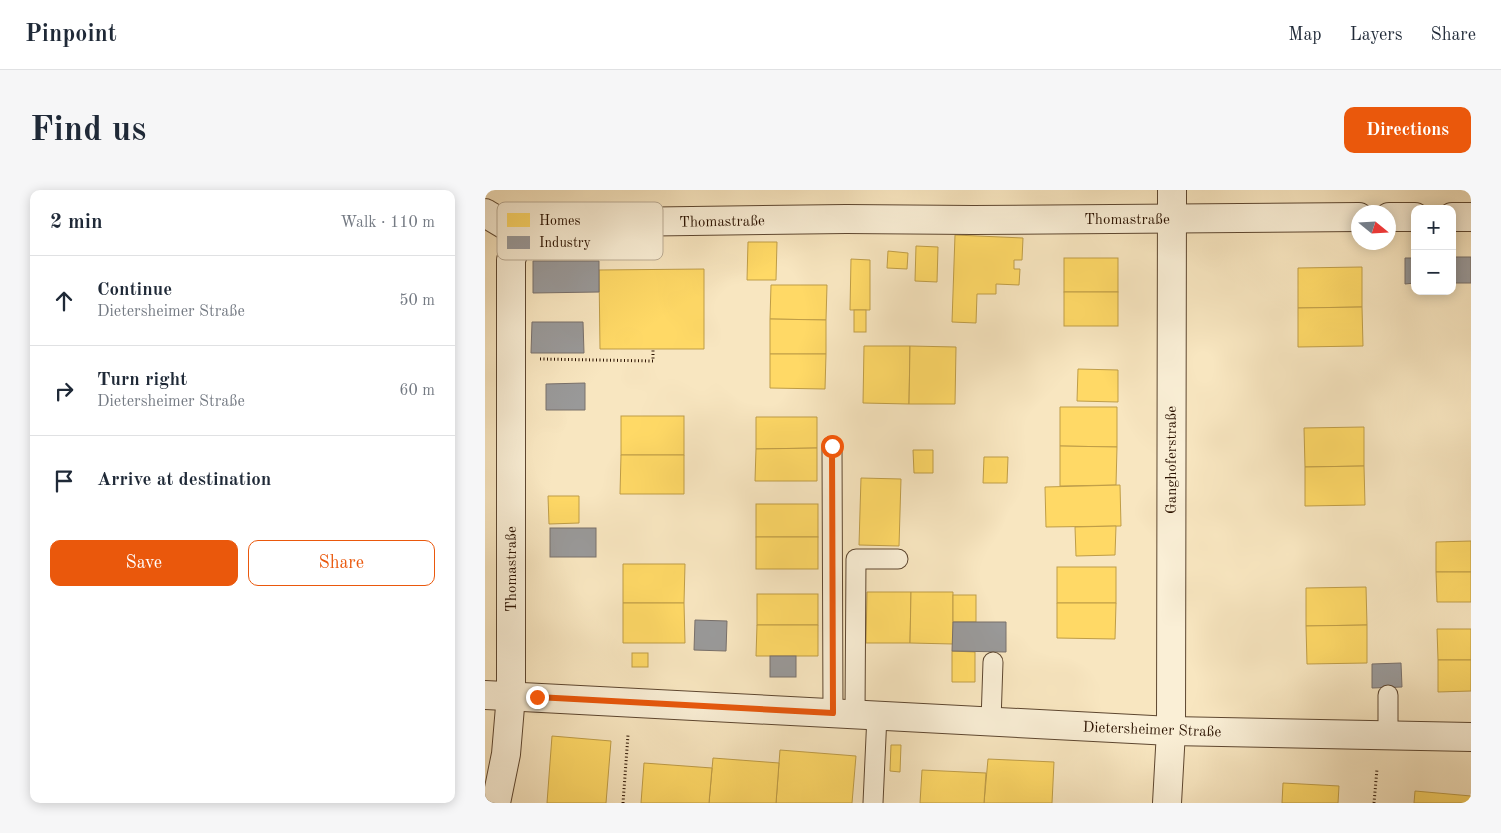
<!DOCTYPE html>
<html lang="en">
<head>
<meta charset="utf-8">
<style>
  :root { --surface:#fff; --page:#f6f6f7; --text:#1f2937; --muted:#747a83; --line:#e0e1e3; --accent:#ea580c }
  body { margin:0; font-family:"Old Standard TT",serif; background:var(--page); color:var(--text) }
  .controls { position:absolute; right:15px; top:15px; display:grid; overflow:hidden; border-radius:10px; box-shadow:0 2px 12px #0003 }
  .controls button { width:45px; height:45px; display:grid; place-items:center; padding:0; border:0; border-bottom:1px solid var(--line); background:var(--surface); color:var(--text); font:25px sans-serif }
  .compass { position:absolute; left:866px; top:15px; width:45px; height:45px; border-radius:50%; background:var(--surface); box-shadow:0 2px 12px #0003; rotate:108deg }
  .stop { position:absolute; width:15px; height:15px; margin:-11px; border:4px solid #ea580c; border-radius:50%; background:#fff }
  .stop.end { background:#ea580c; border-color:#fff; box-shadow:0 1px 5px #0008 }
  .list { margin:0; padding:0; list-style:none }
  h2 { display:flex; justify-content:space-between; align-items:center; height:65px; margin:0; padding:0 20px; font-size:21px }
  h2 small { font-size:16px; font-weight:400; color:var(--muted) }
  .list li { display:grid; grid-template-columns:32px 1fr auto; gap:15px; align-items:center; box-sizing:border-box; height:90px; padding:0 20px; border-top:1px solid var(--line) }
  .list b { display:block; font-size:19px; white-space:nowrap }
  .list p { margin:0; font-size:16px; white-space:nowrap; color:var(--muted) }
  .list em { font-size:16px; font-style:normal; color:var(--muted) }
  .actions { display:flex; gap:10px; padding:15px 20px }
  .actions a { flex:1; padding:11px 0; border:1px solid var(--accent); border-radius:10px; text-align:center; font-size:18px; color:var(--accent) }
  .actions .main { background:var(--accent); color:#fff }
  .icon { flex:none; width:28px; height:28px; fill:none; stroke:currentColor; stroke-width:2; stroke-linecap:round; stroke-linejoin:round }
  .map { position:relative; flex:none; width:986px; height:613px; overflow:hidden; border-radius:10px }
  header { display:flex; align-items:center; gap:30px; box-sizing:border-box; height:70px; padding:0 25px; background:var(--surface); border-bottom:1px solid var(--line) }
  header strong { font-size:24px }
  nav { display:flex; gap:28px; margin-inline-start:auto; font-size:18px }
  .intro { display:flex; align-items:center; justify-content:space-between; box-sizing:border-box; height:120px; padding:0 30px }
  h1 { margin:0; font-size:35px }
  .button { padding:12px 22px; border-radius:10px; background:var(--accent); color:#fff; font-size:18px; font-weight:700 }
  main { display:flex; gap:30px; padding:0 30px }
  aside { flex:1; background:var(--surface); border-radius:10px; box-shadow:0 2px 12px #0003 }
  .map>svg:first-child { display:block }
  .homes { fill:#ffd966; stroke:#bf9d47 }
  .industry { fill:#999; stroke:#78706b }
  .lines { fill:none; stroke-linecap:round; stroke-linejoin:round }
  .service-casing { stroke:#5e4730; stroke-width:21 }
  .minor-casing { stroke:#5e4730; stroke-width:30 }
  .path { stroke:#2b1200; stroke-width:3; stroke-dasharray:1 2.5; stroke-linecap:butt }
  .service { stroke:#faefd6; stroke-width:19 }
  .minor { stroke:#faefd6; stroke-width:28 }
  .route { stroke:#ea580c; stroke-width:6 }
  .labels { text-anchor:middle; stroke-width:5; stroke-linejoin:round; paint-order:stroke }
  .street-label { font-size:15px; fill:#2b1200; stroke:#faefd6 }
  .key { fill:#faefd6; stroke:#bcad96; stroke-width:1 }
  .key-label { font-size:14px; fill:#2b1200 }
</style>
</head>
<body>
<header>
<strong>Pinpoint</strong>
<nav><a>Map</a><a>Layers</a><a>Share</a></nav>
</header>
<div class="intro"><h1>Find us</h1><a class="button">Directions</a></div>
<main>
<aside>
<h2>2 min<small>Walk · 110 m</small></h2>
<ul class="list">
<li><svg class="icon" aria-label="ahead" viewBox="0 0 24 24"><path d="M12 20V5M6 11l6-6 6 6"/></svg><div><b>Continue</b><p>Dietersheimer Straße</p></div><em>50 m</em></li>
<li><svg class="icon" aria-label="right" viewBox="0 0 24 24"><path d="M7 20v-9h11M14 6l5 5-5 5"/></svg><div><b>Turn right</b><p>Dietersheimer Straße</p></div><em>60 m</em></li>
<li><svg class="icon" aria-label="arrive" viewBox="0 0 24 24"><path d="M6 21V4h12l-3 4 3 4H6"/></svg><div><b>Arrive at destination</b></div></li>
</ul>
<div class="actions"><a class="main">Save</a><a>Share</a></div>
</aside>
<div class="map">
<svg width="986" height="613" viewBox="0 0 986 613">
  <rect width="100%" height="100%" fill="#f8e6c0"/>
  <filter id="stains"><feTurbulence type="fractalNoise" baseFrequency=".004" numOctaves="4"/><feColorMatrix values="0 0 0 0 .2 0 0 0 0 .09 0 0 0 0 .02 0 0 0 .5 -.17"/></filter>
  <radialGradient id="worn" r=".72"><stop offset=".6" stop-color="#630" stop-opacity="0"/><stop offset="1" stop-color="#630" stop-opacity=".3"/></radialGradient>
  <g class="homes">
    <polygon points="470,45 538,48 537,70 529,70 529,79 535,79 534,95 511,94 511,104 492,104 491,133 467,132"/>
    <polygon points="263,52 292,52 291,90 262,90"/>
    <polygon points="431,56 453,57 452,92 430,91"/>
    <polygon points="403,61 423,63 422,79 402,78"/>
    <rect x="579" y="68" width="54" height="34"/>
    <polygon points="366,69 385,70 385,120 365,120"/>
    <polygon points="877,77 877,117 813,118 813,78"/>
    <polygon points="219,79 219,159 115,159 114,80"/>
    <polygon points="286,95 342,95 341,130 285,129"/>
    <rect x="579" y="102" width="54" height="34"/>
    <polygon points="877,117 878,156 813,157 813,118"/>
    <rect x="369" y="120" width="12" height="22"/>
    <polygon points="285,129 341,130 341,164 285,164"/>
    <polygon points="379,156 425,156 424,214 378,213"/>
    <polygon points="425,156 471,157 470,214 424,214"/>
    <polygon points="285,164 341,164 340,199 285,198"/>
    <polygon points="593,179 633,180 633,212 592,211"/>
    <polygon points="575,217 632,217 632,257 575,256"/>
    <rect x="136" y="226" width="63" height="39"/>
    <polygon points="271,227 332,227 332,258 271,259"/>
    <polygon points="879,237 879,276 820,277 819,238"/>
    <polygon points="575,256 632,257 631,295 575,296"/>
    <polygon points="332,258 332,291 270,291 271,259"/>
    <polygon points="428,260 448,260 448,283 429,283"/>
    <polygon points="136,265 199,265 199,304 135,304"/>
    <polygon points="499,267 523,267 522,293 498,293"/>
    <polygon points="879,276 880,315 820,316 820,277"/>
    <polygon points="376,288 416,289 414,356 374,355"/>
    <polygon points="635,295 636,336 561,337 560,297"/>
    <polygon points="63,306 94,306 94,333 64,334"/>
    <rect x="271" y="314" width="62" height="33"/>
    <polygon points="631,336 630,365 591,366 590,337"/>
    <rect x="271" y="347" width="62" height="32"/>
    <polygon points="986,351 986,382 951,382 951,352"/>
    <polygon points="138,374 200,374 199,413 138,413"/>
    <rect x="572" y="377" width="59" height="36"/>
    <polygon points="951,382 986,382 986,412 952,412"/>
    <polygon points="881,397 882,435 821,436 821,398"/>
    <polygon points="382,402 426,402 425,453 381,453"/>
    <polygon points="426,402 468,402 468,454 425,453"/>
    <rect x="272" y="404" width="61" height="31"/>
    <rect x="468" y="405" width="23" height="27"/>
    <polygon points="138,413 199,413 200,453 138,453"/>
    <polygon points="572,413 631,413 630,449 572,448"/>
    <polygon points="272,435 333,435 333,466 271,466"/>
    <polygon points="882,435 882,473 822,474 821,436"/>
    <polygon points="952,439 986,439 986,470 953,470"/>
    <polygon points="467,461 490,462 490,492 467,492"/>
    <rect x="147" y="463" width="16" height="14"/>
    <polygon points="953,470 986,470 986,501 953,502"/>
    <polygon points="67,546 126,551 121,613 62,613"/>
    <polygon points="406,555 416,555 415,582 405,581"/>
    <polygon points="295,560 371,566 367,613 291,613"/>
    <polygon points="228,568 294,573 291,613 224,613"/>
    <polygon points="503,569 569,572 567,613 499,613"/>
    <polygon points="159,573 227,578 224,613 156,613"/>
    <polygon points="437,580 501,583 499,613 435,613"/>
    <polygon points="798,593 854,596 853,613 797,613"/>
    <polygon points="930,601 986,606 986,613 929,613"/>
  </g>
  <g class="industry">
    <rect x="967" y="67" width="19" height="26"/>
    <polygon points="920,68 930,68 930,93 920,94"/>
    <polygon points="48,71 114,71 114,102 48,103"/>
    <polygon points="47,132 98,132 99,163 46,163"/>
    <polygon points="100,193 100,220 61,220 61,194"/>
    <rect x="65" y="338" width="46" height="29"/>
    <polygon points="210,430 242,431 241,461 209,460"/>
    <polygon points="468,432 521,432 521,462 467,461"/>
    <rect x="285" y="466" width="26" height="21"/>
    <polygon points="916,473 917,497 887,498 887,474"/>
  </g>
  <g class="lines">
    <g class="service-casing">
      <g id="service">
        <polyline points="347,256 348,523"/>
        <polyline points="370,524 371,369 413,369"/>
        <polyline points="506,531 508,472"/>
        <polyline points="903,546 903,505"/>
        <polyline points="388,613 392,525"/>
      </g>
    </g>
    <g class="minor-casing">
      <g id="minor">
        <polyline points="0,23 35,44"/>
        <polyline points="904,27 930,27"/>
        <polyline points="967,27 986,27"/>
        <polyline points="0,505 686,541 986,547"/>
        <polyline points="11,613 21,564 26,505 26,70 35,44 61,33 361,29 488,30 874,27"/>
        <polyline points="682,613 686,541 687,0"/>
      </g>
    </g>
    <g class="path">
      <polyline points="55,169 168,171 168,159"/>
      <polyline points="138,613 143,545"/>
      <polyline points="889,613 892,579"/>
    </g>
    <use href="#service" class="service"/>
    <use href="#minor" class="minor"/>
  </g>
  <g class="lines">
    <polyline class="route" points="52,507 348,523 347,256"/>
  </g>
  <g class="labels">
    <g class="street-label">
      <text x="642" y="34">Thomastraße</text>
      <text transform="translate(237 31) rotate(-1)" y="5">Thomastraße</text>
      <text transform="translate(686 270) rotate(-90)" y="5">Ganghoferstraße</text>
      <text transform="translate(26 379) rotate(-90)" y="5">Thomastraße</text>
      <text transform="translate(667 539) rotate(2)" y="5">Dietersheimer Straße</text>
    </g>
  </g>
  <rect x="12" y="12" width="166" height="58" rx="8" class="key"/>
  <rect x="22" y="23" width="23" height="14" fill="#ffd966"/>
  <rect x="22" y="46" width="23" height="13" fill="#999"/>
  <g class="key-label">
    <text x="54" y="35">Homes</text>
    <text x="54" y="57">Industry</text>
  </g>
  <rect width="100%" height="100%" filter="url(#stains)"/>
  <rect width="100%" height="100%" fill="url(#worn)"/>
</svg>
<div class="controls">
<button>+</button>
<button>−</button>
</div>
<svg class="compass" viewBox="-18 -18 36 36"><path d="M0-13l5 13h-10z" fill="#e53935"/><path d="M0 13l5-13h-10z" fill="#747a83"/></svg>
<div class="stop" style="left:347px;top:256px"></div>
<div class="stop end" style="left:52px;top:507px"></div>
</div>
</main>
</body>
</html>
